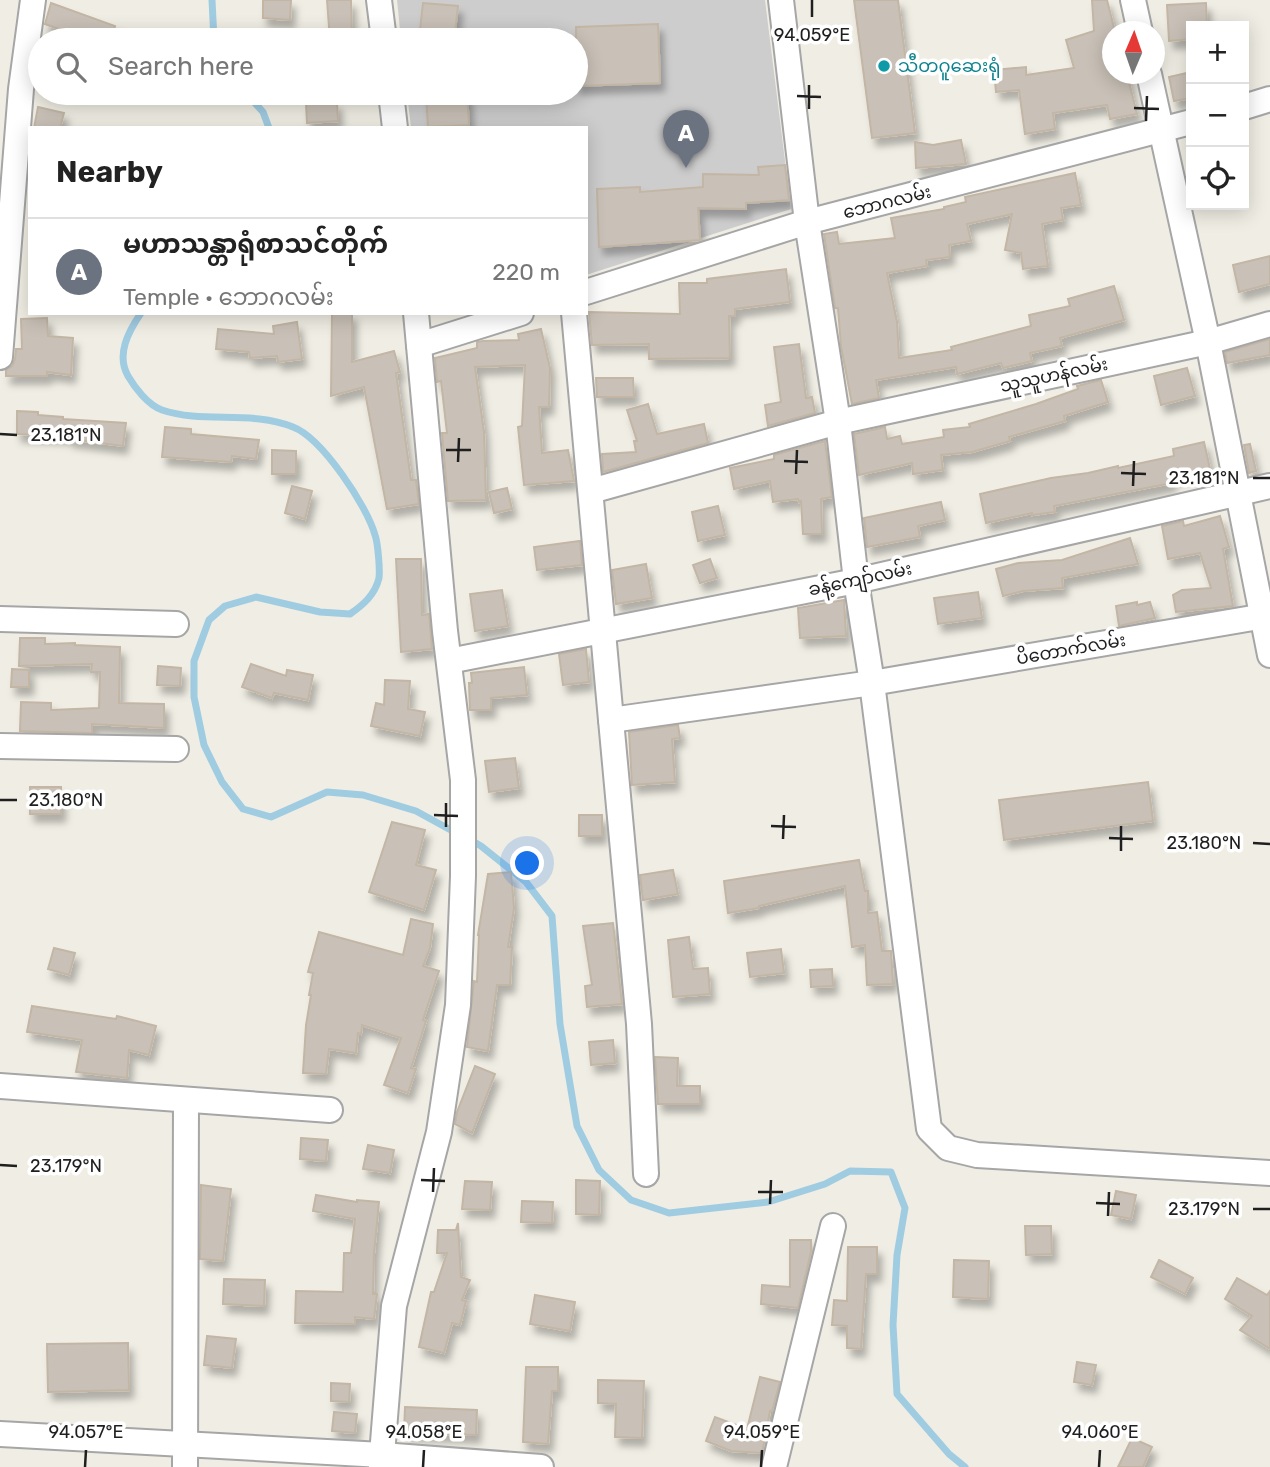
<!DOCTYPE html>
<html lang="en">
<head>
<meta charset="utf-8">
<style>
  :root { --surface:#fff; --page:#f2f2f2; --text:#222; --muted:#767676; --line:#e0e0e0; --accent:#cd1700 }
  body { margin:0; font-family:Rubik,"Noto Sans Myanmar",sans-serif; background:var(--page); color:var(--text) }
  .controls { position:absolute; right:21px; top:21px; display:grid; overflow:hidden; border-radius:0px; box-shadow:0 4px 18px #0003 }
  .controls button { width:63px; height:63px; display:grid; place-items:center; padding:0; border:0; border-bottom:2px solid var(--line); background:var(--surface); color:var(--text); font:35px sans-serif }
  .compass { position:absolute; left:1102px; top:21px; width:63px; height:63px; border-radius:50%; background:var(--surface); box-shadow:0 4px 18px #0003; rotate:2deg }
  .you { position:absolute; left:528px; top:864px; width:24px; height:24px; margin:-18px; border:5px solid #fff; border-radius:50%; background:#1a73e8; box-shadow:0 0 0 10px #1a73e833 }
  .badge { display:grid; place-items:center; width:46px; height:46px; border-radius:50%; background:var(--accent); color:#fff; font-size:23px; font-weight:700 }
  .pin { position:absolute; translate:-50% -58px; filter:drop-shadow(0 2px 4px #0008) }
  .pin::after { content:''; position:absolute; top:37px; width:24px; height:21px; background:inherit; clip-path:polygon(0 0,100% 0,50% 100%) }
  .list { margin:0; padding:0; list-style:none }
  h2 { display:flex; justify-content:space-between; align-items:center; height:91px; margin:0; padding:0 28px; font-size:30px }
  h2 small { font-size:23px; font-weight:400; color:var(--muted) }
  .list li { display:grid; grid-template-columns:46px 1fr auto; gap:21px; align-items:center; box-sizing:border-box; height:98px; padding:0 28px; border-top:2px solid var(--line) }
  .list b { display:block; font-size:26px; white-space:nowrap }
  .list p { margin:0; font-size:23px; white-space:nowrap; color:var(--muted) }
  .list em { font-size:23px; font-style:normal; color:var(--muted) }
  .icon { flex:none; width:38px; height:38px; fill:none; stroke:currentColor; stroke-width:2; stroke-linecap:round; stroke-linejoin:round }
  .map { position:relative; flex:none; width:1270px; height:1467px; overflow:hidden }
  .search { position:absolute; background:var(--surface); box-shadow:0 4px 18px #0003; left:28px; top:28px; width:560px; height:77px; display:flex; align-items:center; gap:18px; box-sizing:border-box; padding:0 24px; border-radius:38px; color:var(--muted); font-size:26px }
  .panel { position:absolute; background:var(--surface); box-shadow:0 4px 18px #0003; left:28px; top:126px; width:560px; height:189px; border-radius:0px }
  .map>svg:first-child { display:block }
  .religious { fill:#cdcdcd }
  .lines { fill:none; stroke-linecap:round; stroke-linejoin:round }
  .stream { stroke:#a0cce2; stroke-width:7 }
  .building { fill:#c9c1b7; stroke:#c3b6a5; stroke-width:2; filter:url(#shadow) }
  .minor-casing { stroke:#a6a6a6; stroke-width:28 }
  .minor { stroke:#fff; stroke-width:24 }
  .ticks { fill:none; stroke:#1f1f1f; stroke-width:2.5 }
  .culture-dot { fill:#0f9aa8; stroke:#fff; stroke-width:2.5 }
  .labels { text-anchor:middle; stroke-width:7; stroke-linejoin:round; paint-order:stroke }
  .culture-label { font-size:18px; fill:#0d838f; stroke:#fff; text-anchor:start }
  .street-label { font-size:18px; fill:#1f1f1f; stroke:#fff }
  .ticks-label { font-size:18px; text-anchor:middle; fill:#1f1f1f; stroke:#fff; stroke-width:7; stroke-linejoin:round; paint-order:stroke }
</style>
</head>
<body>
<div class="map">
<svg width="1270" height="1467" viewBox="0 0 1270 1467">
  <defs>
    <filter id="shadow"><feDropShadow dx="4.5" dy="8" stdDeviation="3.5" flood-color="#0004"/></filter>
  </defs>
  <rect width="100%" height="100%" fill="#f0eee4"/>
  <polygon class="religious" points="397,0 765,0 791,209 586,275 586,128 411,128 407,93 576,93 576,40 401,40"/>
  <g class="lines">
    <g class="stream">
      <polyline points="212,0 214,40"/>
      <polyline points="246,93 263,112 269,128"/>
      <path d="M141,313C128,332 116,355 128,376C135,388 148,405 162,410C203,424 252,410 293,427C322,438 367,506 375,535C378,543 380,570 379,578C375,595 363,605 350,614L320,612L256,597L225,606L209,620L194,661V697L204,745L222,782L243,809L271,817L327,792L363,795L416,811L458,834"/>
      <polyline points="469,839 481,846 526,882 552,916 560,1024 577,1126 599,1170 631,1200 669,1213 768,1202 825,1184 850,1171 891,1172 905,1208 897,1255 893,1325 897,1394 949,1454 965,1467"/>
    </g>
  </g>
  <g class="building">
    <polygon points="263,0 291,0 290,20 263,18"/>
    <polygon points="327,0 351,0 352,40 330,40"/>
    <polygon points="854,0 898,0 915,133 872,138"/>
    <polygon points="1092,0 1107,0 1115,32 1112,32 1112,74 1127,74 1137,114 1110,119 1107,105 1053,113 1055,129 1025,134 1019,90 996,92 994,70 1026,67 1026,75 1074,68 1066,40 1094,31"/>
    <polygon points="51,3 115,26 111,40 77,40 79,36 45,24"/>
    <polygon points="423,3 458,6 454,40 419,40"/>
    <polygon points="1206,3 1207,26 1191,26 1191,39 1169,41 1167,5"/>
    <polygon points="658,24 660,83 576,86 576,27"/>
    <polygon points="1191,72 1191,98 1174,101 1169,77"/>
    <polygon points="426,93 467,93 469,125 428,127"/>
    <polygon points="337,102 338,121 307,123 306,103"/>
    <polygon points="38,107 64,113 60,128 34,128"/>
    <polygon points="961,140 966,164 916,168 915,142 933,145"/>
    <polygon points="785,165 789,200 746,203 746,209 698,208 700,240 599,247 597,189 640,187 640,192 703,187 703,174 759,175 758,167"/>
    <polygon points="1075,173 1081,205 1061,208 1063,220 1042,224 1048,266 1023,269 1021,253 1005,250 1012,214 967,224 971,241 949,245 950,257 926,260 927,266 887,273 897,322 899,358 952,350 951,347 1031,326 1029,315 1070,306 1068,299 1114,286 1124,320 1060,338 1062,346 1030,353 1032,361 1003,368 1001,363 957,374 956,367 876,380 879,398 852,404 841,346 838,308 835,308 824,234 837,232 839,244 895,238 891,218 944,209 944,207 966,202 965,197"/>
    <polygon points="1270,256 1270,284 1239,292 1233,265"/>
    <polygon points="786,269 790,302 735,309 735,316 729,316 730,358 649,359 649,344 592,345 589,312 680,314 679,283 707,283 707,279"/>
    <polygon points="332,313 352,313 352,362 394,351 400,372 396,373 411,480 416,480 419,504 387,509 364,387 331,396"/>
    <polygon points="47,318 48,336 73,338 71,375 47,372 47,376 6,376 6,370 12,366 15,359 16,349 22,349 21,319"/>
    <polygon points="297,322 302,359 278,362 277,356 250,358 249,352 216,349 218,329 274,334 273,326"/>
    <polygon points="541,329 550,368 549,407 539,407 542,453 568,450 574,481 524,485 518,427 522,426 525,365 475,367 484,432 486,500 448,501 442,433 447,433 441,381 437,382 435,358 477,348 477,342 483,341 519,340 518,334"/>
    <polygon points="1270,339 1270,355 1227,363 1225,352"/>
    <polygon points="799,344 806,398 812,397 815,413 768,426 765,405 781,402 774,347"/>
    <polygon points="1187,368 1195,396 1161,405 1154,376"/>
    <polygon points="596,378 633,378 634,397 597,397"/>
    <polygon points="1101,380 1108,402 1064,416 1065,421 1009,437 1010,441 972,452 941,455 943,470 913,474 912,463 859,475 854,434 885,427 887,439 900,436 902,444 944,437 943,430 970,427 969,424 1036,404 1078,389 1077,386"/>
    <polygon points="648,404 657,434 704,424 708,443 603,472 602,454 636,452 634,441 637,441 627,410"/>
    <polygon points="17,411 38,412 38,415 63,417 63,419 126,423 123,446 69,439 69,436 17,434"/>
    <polygon points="165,427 191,429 191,434 259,440 256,459 232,456 231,462 162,457"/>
    <polygon points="825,441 832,497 821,499 822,534 803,534 801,501 799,502 798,499 773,502 770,481 734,489 730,468 774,459 774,455"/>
    <polygon points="1204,442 1210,469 1171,477 1172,483 1054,506 1055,512 1032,515 1032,513 986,523 980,494 1051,478 1088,473 1118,466 1118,468 1174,456 1173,449"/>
    <polygon points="1250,444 1256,471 1249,473 1244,445"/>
    <polygon points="272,450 296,451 296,474 272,474"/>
    <polygon points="292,486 312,491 305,519 285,513"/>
    <polygon points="507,488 512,509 494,513 489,492"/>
    <polygon points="941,502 945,520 918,526 920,537 867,547 864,518"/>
    <polygon points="718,506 725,535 698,541 692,512"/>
    <polygon points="1220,516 1229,547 1223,549 1233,606 1176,612 1173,595 1182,590 1211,588 1200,553 1168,559 1162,526 1183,521 1184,526"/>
    <polygon points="1130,538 1138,564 1062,578 1063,588 1023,591 1003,596 996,569 1018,563 1062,560"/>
    <polygon points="580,541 582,565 537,570 534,547"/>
    <polygon points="396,559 421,559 422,615 429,614 432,649 401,652"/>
    <polygon points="710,559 717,578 700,583 693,565"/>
    <polygon points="646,564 652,598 616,604 612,570"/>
    <polygon points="502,590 508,626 475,631 470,594"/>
    <polygon points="978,592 982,618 938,624 934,598"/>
    <polygon points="844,600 846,636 800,638 798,608"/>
    <polygon points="1137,602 1137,605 1150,602 1155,618 1119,626 1116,606"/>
    <polygon points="20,638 45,638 45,644 75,643 75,645 120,647 119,703 164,704 164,728 92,724 92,733 20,731 21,702 51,703 51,710 99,708 100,672 91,672 92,664 19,666"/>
    <polygon points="586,649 589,682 563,685 559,654"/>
    <polygon points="251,664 286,676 287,670 313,675 308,700 274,693 272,698 242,687"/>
    <polygon points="158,666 181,668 180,686 157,685"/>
    <polygon points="524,667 527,695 491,698 491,710 470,710 469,683 472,683 471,673"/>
    <polygon points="12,669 29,670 29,687 11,687"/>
    <polygon points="385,680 410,681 408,709 425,712 420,736 371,726 376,703 384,705"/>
    <polygon points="678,725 680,738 672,739 675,782 632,785 629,732"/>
    <polygon points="515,758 519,788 489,792 485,761"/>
    <polygon points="1148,782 1153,821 1004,840 999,800"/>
    <rect x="30" y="787" width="31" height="27"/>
    <rect x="579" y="815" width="23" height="21"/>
    <polygon points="392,822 425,830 416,865 436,870 424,910 369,892"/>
    <polygon points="859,860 865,891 868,891 868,913 877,912 882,951 891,951 893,984 867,985 865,945 852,947 845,886 759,906 759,908 728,913 724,881"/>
    <polygon points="673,870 678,894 643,900 640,875"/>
    <polygon points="511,872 514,908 508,947 512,947 510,985 497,985 488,1051 467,1047 474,981 477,982 479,935 478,935 488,874"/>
    <polygon points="411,919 433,924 430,948 423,966 439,971 423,1020 426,1021 411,1068 416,1069 408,1093 384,1085 401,1038 362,1025 361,1034 358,1033 356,1053 329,1049 326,1074 303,1073 306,1025 311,995 309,995 313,973 308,972 319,932 403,955"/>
    <polygon points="613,923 622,1004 587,1007 585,986 592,985 583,926"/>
    <polygon points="689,937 693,969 708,968 710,994 673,997 668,940"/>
    <polygon points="54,948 75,953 69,975 48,969"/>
    <polygon points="781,949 784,973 750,977 747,953"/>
    <polygon points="832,969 833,986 811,987 810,970"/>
    <polygon points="32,1006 116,1019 117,1016 156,1026 149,1055 129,1050 127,1078 76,1072 82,1040 27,1032"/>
    <polygon points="613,1040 615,1063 591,1065 589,1042"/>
    <polygon points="655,1057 678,1058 677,1086 700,1086 700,1104 658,1104"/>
    <polygon points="475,1066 495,1074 472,1133 455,1124 457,1112"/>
    <polygon points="301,1138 328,1140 326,1161 300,1159"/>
    <polygon points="368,1145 394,1150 390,1173 363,1169"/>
    <polygon points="576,1180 600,1181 599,1215 576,1214"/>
    <polygon points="465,1181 492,1182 490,1210 462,1209"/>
    <polygon points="201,1185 231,1189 223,1261 200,1259"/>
    <polygon points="1116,1191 1136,1195 1131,1219 1111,1215"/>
    <polygon points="316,1195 357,1202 357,1200 379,1202 374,1254 373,1294 377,1294 374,1319 355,1317 355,1324 295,1323 296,1291 343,1292 344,1253 351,1253 355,1219 313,1211"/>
    <polygon points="522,1201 553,1202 552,1223 521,1222"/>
    <polygon points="458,1223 461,1277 470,1280 462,1300 466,1301 460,1325 452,1323 444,1353 419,1347 431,1292 434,1292 447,1253 437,1253 438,1230 456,1230"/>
    <polygon points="1025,1226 1051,1226 1052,1254 1026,1255"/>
    <polygon points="790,1240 811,1240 811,1252 798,1308 761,1304 762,1285 790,1287"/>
    <polygon points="848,1247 877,1247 877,1274 866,1274 861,1349 847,1348 847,1326 832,1325 834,1300 847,1301"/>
    <polygon points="954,1260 989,1261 988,1299 953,1297"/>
    <polygon points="1159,1260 1193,1278 1185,1294 1151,1277"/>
    <polygon points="1237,1278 1267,1295 1270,1291 1270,1349 1240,1330 1252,1316 1225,1299"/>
    <polygon points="224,1279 265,1280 264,1306 223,1304"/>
    <polygon points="535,1295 575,1302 570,1331 530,1324"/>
    <polygon points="207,1336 236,1339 232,1368 204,1365"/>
    <polygon points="128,1343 129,1390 48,1392 47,1344"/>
    <polygon points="1077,1362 1096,1365 1092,1385 1074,1382"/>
    <polygon points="526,1367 558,1367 558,1391 552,1391 548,1444 523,1442"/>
    <polygon points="760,1377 780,1382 772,1411 770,1411 762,1453 731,1451 706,1441 715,1417 747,1429"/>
    <polygon points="598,1380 644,1381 642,1438 615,1437 616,1404 598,1403"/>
    <polygon points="331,1383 350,1384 349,1402 331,1401"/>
    <polygon points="405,1407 477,1410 476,1435 404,1433"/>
    <polygon points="334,1412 357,1414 355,1433 332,1431"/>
    <polygon points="1132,1438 1152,1447 1143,1467 1118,1467"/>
  </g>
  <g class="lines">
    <g class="minor-casing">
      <g id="minor">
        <polyline points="379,0 384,40"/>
        <polyline points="781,0 807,222 838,422 856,581 872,683 929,1129 948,1148 977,1155 1270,1173"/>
        <polyline points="1133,0 1140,32"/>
        <polyline points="1149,74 1208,342 1270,655"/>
        <polyline points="391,93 395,128"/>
        <polyline points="1244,107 1270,99"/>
        <polyline points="586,292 807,222 1191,122"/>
        <polyline points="574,313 611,720"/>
        <polyline points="419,345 521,313"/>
        <polyline points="0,357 21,89 33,0"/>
        <polyline points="591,491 838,422 1208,342 1270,324"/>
        <polyline points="0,619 176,624"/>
        <polyline points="449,661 856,581 1270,486"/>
        <polyline points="0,746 176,749"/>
        <polyline points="0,1086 330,1110"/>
        <polyline points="646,1174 639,1024 611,720 872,683 1270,615"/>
        <polyline points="0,1434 382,1455 541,1467"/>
        <polyline points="185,1467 186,1100"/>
        <polyline points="381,1467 394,1306 439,1132 458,1005 463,876 463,780 445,631 416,313"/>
        <polyline points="774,1467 833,1226"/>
      </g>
    </g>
    <use href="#minor" class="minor"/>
  </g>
  <path class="ticks" d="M812,17V0M797,96L821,97M1134,108L1159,109M809,109V85M1146,121L1147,96M0,434L17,435M446,450H471M784,461L808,462M458,462L459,438M1121,473L1146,474M796,474L797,450M1253,478H1270M1133,486L1134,461M0,800H17M434,815L458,816M771,826L796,827M446,827V803M1109,838L1133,839M783,839L784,815M1253,843L1270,844M1121,851V826M0,1165L17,1166M421,1180L445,1181M433,1192L434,1168M758,1192H783M1096,1203L1120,1204M770,1204L771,1180M1253,1209H1270M1108,1216L1109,1192M85,1467L86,1450M423,1467L424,1450M761,1467L762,1450M1099,1467L1100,1450"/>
  <circle class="culture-dot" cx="884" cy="66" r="7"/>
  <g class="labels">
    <g class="culture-label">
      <text x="898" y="72">သီတဂူဆေးရုံ</text>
    </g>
    <g class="street-label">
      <text transform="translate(887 202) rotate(-14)" y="6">ဘောဂလမ်း</text>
      <text transform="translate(1054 375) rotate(-12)" y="6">သူသူဟန်လမ်း</text>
      <text transform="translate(860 579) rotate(-12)" y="6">ခန့်ကျော်လမ်း</text>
      <text transform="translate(1071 649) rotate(-10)" y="6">ပိတောက်လမ်း</text>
    </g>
  </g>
  <g class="ticks-label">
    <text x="812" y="41">94.059°E</text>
    <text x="66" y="441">23.181°N</text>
    <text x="1204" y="484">23.181°N</text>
    <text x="66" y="806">23.180°N</text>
    <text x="1204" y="849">23.180°N</text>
    <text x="66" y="1172">23.179°N</text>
    <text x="1204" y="1215">23.179°N</text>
    <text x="86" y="1438">94.057°E</text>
    <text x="424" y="1438">94.058°E</text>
    <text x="762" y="1438">94.059°E</text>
    <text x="1100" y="1438">94.060°E</text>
  </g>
</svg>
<div class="controls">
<button>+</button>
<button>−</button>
<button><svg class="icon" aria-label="locate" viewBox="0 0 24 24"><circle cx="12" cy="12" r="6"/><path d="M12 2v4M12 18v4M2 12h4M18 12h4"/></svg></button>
</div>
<svg class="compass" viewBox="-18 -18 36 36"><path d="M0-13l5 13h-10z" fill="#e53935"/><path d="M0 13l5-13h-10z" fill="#767676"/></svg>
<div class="you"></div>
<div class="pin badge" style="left:686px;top:168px;background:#6b7280">A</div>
<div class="search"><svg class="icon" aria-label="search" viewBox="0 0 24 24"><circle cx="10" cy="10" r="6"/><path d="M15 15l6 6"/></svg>Search here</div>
<section class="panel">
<h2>Nearby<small></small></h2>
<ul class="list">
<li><span class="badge" style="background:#6b7280">A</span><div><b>မဟာသန္တာရုံစာသင်တိုက်</b><p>Temple · ဘောဂလမ်း</p></div><em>220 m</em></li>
</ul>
</section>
</div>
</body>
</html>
